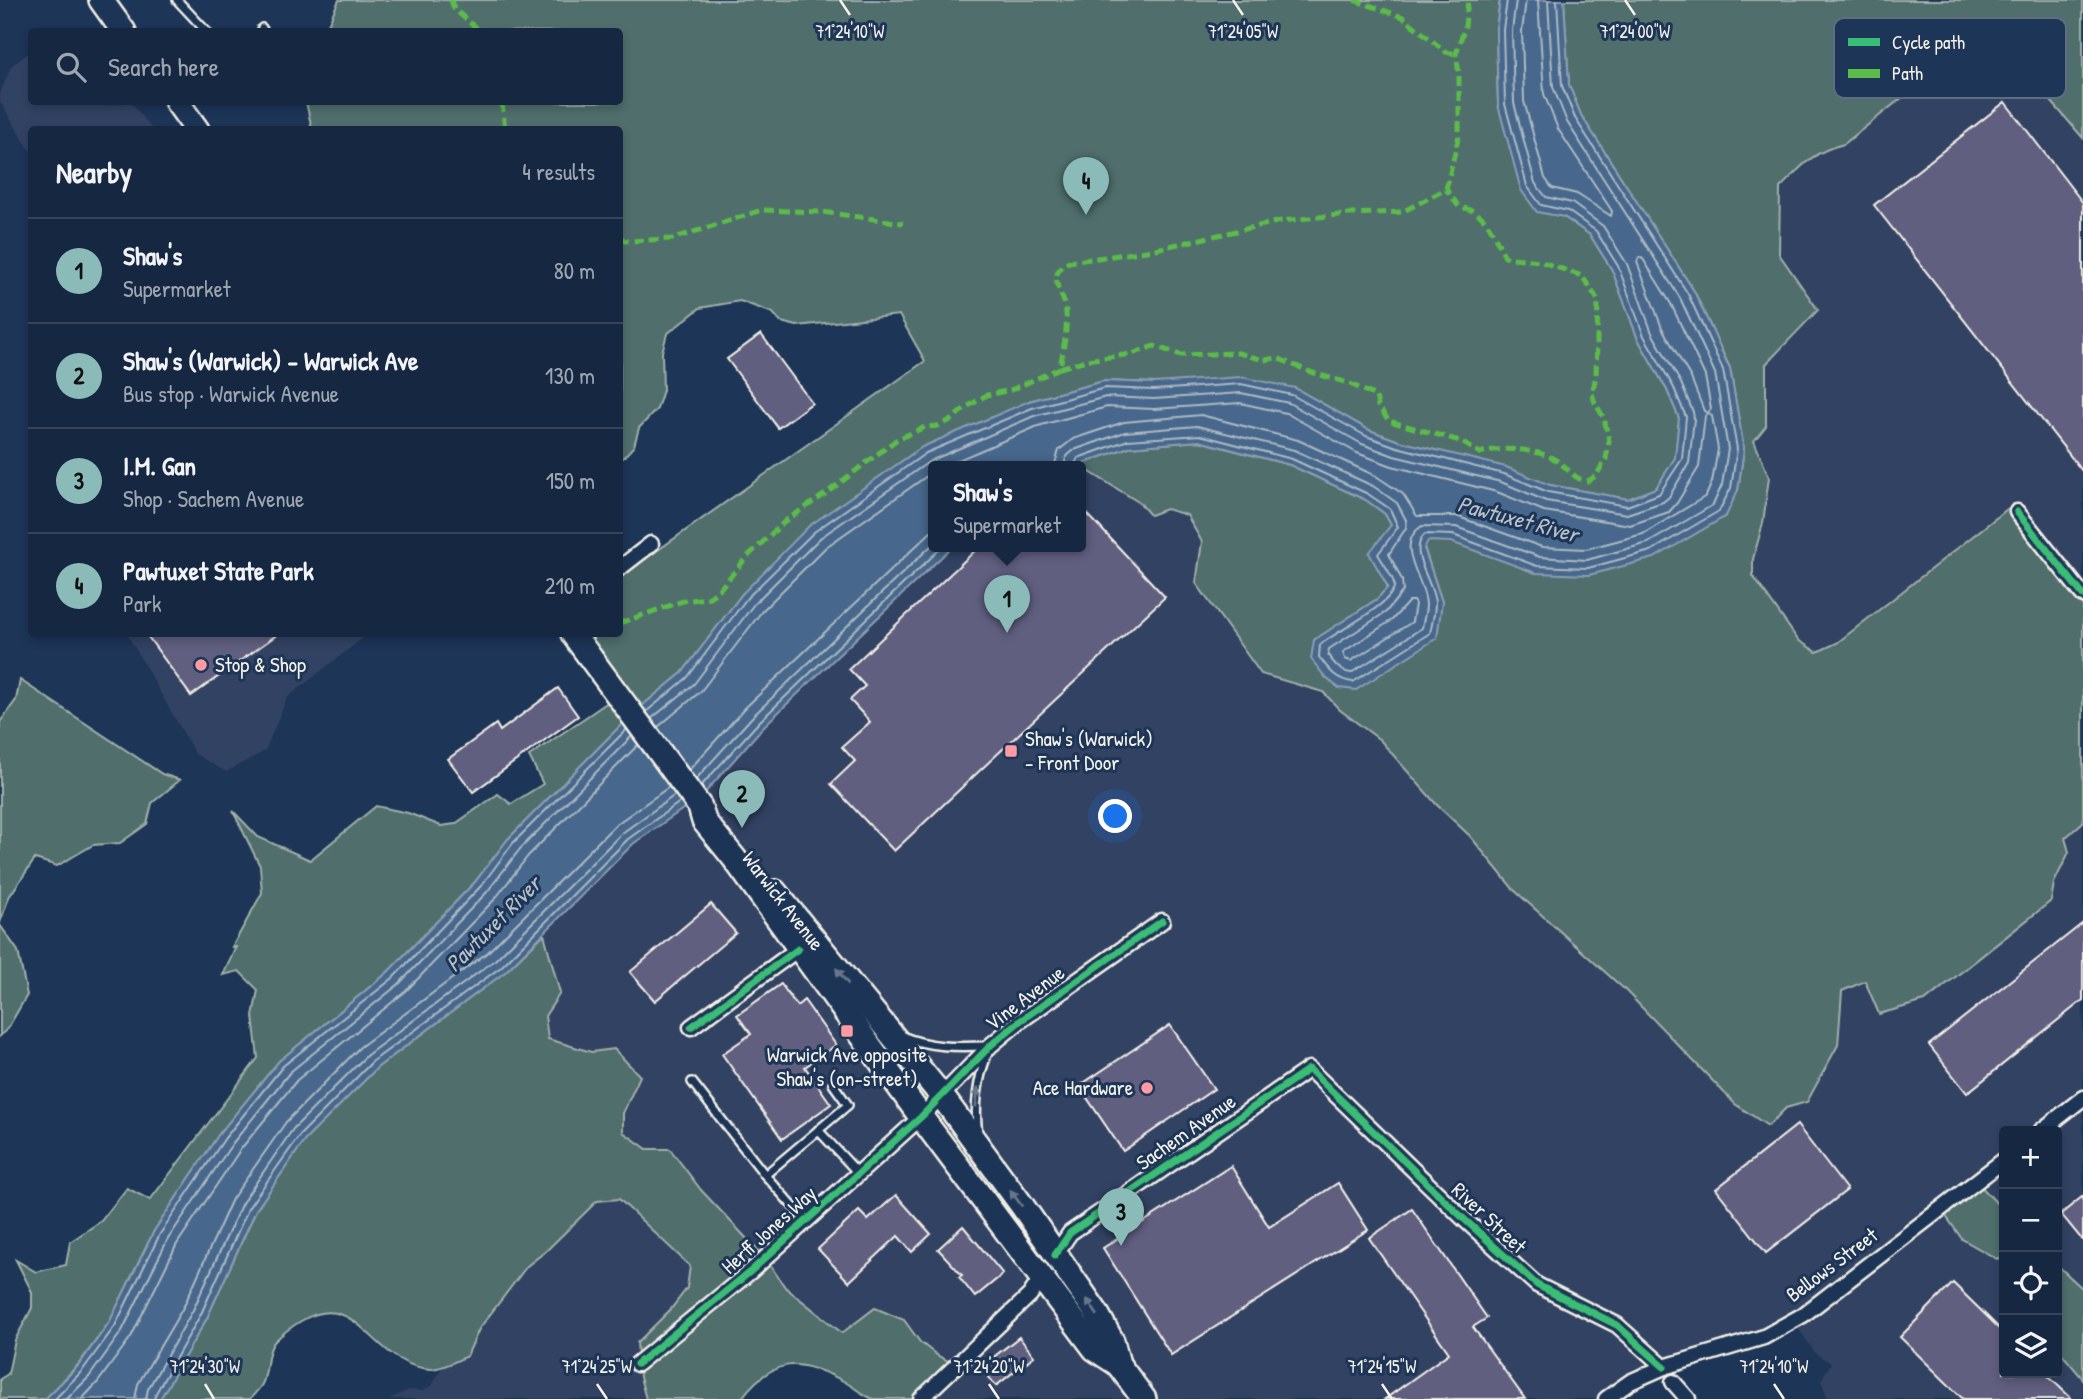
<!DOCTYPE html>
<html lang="en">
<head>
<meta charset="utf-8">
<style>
  :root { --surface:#162841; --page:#23344c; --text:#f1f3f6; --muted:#9ea6b1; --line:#35445a; --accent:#8bbbb9 }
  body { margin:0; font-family:"Patrick Hand",sans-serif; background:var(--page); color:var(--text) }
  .controls { position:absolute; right:21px; bottom:21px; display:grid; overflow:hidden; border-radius:7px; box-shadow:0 4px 10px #0003 }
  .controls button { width:63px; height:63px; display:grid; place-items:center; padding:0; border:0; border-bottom:2px solid var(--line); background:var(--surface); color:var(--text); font:35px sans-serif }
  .you { position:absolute; left:1116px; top:817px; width:24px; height:24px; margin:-18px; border:5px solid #fff; border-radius:50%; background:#1a73e8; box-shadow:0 0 0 10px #1a73e833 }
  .badge { display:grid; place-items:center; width:46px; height:46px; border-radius:50%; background:var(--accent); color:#111; font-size:23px; font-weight:700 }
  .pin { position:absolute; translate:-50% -58px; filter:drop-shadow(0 2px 4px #0008) }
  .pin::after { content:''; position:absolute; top:37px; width:24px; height:21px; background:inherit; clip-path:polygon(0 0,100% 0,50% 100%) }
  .popup { position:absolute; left:928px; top:461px; width:158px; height:91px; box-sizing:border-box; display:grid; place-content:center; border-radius:7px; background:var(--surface); filter:drop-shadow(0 2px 5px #0005); font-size:23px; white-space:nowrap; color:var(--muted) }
  .popup b { font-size:26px; color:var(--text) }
  .popup::after { content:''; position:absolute; left:50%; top:100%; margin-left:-14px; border:14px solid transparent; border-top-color:var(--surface) }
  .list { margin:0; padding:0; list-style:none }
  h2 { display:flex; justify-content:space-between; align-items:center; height:91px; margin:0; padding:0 28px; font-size:30px }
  h2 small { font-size:23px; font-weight:400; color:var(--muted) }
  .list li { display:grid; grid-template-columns:46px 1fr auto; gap:21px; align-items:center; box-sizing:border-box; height:105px; padding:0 28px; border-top:2px solid var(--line) }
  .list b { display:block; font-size:26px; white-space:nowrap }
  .list p { margin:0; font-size:23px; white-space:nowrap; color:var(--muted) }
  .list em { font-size:23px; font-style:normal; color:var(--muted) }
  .icon { flex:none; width:38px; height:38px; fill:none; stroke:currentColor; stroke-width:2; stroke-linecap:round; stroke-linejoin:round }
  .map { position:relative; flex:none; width:2083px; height:1399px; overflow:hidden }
  .search { position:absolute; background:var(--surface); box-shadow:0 4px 10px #0003; left:28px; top:28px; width:595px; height:77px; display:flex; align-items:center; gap:18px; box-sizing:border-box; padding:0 24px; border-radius:7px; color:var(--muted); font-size:26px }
  .panel { position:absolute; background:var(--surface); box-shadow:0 4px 10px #0003; left:28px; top:126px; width:595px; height:511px; border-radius:7px }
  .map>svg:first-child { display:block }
  .built { fill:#314263 }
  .green { fill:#506e6c; stroke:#a2b0aa; stroke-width:2 }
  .water { fill:#46678c; stroke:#8c9eb1; stroke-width:2 }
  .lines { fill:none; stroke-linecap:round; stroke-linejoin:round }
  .shore { stroke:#aebac3; stroke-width:2 }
  .building { fill:#615f80; stroke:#f4f1e8; stroke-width:2 }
  .lane-casing { stroke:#f4f1e8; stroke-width:12 }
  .street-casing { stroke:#f4f1e8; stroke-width:19 }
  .primary-casing { stroke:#f4f1e8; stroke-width:28 }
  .lane { stroke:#1d3557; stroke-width:7 }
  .street { stroke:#1d3557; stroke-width:14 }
  .primary { stroke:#1d3557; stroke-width:23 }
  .quiet { stroke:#5cbc4b; stroke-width:5; stroke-dasharray:10 5; stroke-linecap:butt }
  .cycleway-casing { stroke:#1d3557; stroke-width:11 }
  .cycleway { stroke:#3abd76; stroke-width:7 }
  .oneway { fill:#68778a }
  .ticks { fill:none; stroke:#f4f1e8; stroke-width:2.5 }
  .poi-dot { fill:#ff9aa2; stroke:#1d3557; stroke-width:2.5 }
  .labels { text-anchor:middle; stroke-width:6; stroke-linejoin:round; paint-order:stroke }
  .poi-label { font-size:21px; fill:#f4f1e8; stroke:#1d3557; text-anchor:start }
  .street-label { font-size:21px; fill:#f4f1e8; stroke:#1d3557 }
  .water-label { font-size:23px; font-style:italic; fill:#b7c1c8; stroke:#1d3557 }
  .key { fill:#1d3557; stroke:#5e6d82; stroke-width:2 }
  .key-label { font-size:19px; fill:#f4f1e8 }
  .ticks-label { font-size:18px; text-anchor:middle; fill:#f4f1e8; stroke:#1d3557; stroke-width:6; stroke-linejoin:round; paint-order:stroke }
</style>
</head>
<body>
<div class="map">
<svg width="2083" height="1399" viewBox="0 0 2083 1399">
  <rect width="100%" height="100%" fill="#1d3557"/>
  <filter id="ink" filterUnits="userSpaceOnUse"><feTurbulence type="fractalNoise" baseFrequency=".0143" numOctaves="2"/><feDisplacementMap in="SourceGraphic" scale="14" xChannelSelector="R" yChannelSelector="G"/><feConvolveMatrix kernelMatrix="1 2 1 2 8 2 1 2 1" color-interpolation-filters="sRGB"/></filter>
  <g filter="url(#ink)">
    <g class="built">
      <polygon points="31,51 32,102 101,102 103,106 131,102 152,129 32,130 31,152 0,102 0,94 11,66"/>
      <polygon points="1958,53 2020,65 2083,138 2083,591 1837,643 1817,652 1798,640 1753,576 1753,559 1763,523 1769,477 1754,441 1766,426 1766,364 1818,310 1779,254 1780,187 1812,156 1827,148 1845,144"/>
      <polygon points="1085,469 1140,504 1150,515 1166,509 1187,515 1202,542 1196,583 1294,682 1323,692 1340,710 1380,740 1437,805 1470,836 1514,890 1624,989 1786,1108 1807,1102 1838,1045 1842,991 2051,901 2054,883 2069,852 2065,838 2083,822 2083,1289 2057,1265 2057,1131 2004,1131 2004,1211 1977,1182 1997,1259 2004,1256 2004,1373 2057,1373 2057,1348 2083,1379 2083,1399 1828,1399 1821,1380 1831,1363 1816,1354 1793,1321 1713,1350 1657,1359 1602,1399 928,1399 954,1363 938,1356 920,1342 904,1320 842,1334 785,1287 765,1258 701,1190 670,1149 647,1149 623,1132 623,1113 640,1076 614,1049 591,1052 548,1039 545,1016 560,993 544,934 633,844 703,795 764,727 952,547 1080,547 1081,470"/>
      <polygon points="127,634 368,634 287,698 265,751 226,772 195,754"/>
      <polygon points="619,1199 690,1265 687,1288 671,1309 640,1377 646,1399 389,1399 408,1390 423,1391 432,1385 443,1366 467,1356 479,1329 527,1266 546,1251 597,1201"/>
    </g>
    <g class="green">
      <polygon points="339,0 1500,0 1496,30 1498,103 1507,137 1564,217 1590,235 1612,270 1638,339 1667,390 1679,418 1675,458 1656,488 1628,499 1550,485 1399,441 1369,430 1295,388 1104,381 1029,401 742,594 682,673 632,714 508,839 475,882 387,973 279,1061 219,1134 154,1231 110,1321 78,1365 45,1399 0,1399 0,1379 8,1374 15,1340 32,1308 32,1292 16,1260 36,1272 66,1265 70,1242 101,1221 127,1188 150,1200 258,1058 253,1016 258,990 239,971 223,975 236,947 232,947 262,893 260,866 233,811 258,837 310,860 376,806 408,813 441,826 455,824 498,794 511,804 543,784 529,756 618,695 574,634 620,634 620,577 925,361 899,315 797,326 781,322 773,313 740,301 700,308 667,334 662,352 663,390 657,409 639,428 634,446 620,461 620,130 312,129 306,102 620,102 620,32 325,31"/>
      <path d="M1564,0H2083V138L2020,65L1978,89L1958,53L1844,144C1812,152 1803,165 1780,188L1779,254L1818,310L1766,364V426L1754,441L1769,477L1763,523L1753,559V576L1798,640L1817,652L1837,643L2011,506L2017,507L2083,591V822L2065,838L2069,852L2054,883L2051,901L1925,1001L1879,1014L1865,981L1842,991L1838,1045L1807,1102L1786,1108L1768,1126L1735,1104L1624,989L1514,890L1470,836L1437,805L1380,740L1340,710L1323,692L1261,674L1196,583L1202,542L1187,515L1166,509L1150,515L1140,503L1085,469L1081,470L1080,467H1073L1129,447L1199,441L1290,465L1366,500L1385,514L1391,525L1370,553L1388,587L1377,599L1314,640L1442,602L1424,547L1428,540L1451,541L1536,573L1738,490L1744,449L1730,368L1694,291L1581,115L1569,85Z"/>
      <polygon points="20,680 162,774 180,780 152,803 147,824 120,843 93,845 57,866 35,859 9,897 0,923 0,722 16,700"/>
      <polygon points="0,925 18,951 27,995 8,1028 0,1036"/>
      <path d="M544,934L560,993L545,1016L548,1039L591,1052L614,1049L640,1076L623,1113V1132L647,1149H670L701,1190L765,1258L785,1287L842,1333L875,1308L904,1320L920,1342L938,1356L955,1364L928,1399C916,1399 883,1399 873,1399C864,1396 854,1387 845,1382C800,1358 773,1356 741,1399H646L640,1377L637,1343L671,1309L687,1288L690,1266L619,1199L597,1201L546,1251L527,1266L479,1329L467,1356C456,1361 443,1369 431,1369C372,1367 360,1286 301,1321C291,1327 283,1333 275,1341C266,1351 268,1370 263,1382C261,1388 254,1394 250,1399H160L207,1318L256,1210L305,1140L378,1067L505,972Z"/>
      <polygon points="1977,1182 2004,1211 2004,1256 1997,1259 1962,1239 1941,1209"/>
      <polygon points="2057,1265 2083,1289 2083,1379 2057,1348"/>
    </g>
    <polygon class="water" points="1500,0 1564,0 1569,85 1581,115 1694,291 1730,369 1744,449 1738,490 1726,516 1654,558 1589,575 1536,573 1451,542 1428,541 1424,548 1442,602 1437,638 1356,690 1339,688 1326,678 1311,659 1314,640 1377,599 1388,587 1369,553 1391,525 1385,514 1366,500 1290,465 1199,441 1129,447 1073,467 934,467 934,547 952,547 764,726 703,795 633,844 505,972 378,1067 305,1140 256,1210 207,1318 160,1399 45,1399 78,1366 110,1321 154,1231 219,1134 279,1061 387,973 475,882 508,839 632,714 682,673 742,594 809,526 922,447 1029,401 1104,381 1154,383 1241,377 1295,388 1369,430 1399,441 1506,467 1550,485 1628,499 1656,488 1675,458 1679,418 1667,390 1638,339 1612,270 1590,235 1564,217 1537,212 1521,190 1498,105 1496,30"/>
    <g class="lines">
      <g class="shore">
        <polyline points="1526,0 1522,31 1524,101 1545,178 1552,188 1577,194 1611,216 1612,211 1558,129 1544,94 1538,0"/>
        <polygon points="1639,257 1643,259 1671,304 1705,376 1711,409 1708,413 1704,411 1691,378 1662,328 1637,262"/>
        <polyline points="942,467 1038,426 1107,407 1154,409 1240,403 1286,413 1357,453 1392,466 1497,492 1544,511 1630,525 1669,512 1677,503 1699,467 1705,416 1707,413 1712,416 1718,449 1712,482 1706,496 1643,534 1586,549 1542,547 1456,516 1417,516 1403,494 1376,476 1298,440 1201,415 1124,422 1073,439 1059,450 1054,467"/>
        <path d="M1064,467L1066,457L1074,450L1125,432L1197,426L1294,450L1373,486L1397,503L1406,520V528L1389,554L1402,580L1403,591L1386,612L1329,649L1328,655C1334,663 1340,672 1351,673L1422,628C1423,621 1426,612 1426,605C1426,580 1392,545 1422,526L1456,527L1540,557L1587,560L1648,543L1713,505L1722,485L1728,449L1715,373L1680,298L1567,122L1553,87L1548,0"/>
        <path d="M1073,467L1078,458L1128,440L1200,435L1292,459L1368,494L1390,509L1398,527L1378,554C1383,563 1391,573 1394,583C1399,602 1333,633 1320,645L1319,657C1329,670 1336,680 1353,682L1430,633C1432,624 1435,613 1435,604C1435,583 1406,552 1425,534L1453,535L1537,566L1588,568L1651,551L1719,511L1731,488L1737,449L1723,370L1688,294L1575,118L1562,86L1557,0"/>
        <polygon points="1409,601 1413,601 1415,604 1412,622 1351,661 1345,659 1343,652 1392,620"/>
        <polyline points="646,712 687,678 747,598 814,532 926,453 1032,408 1105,388 1154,390 1241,384 1292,395 1366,436 1397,447 1504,474 1548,492 1627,506 1659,494 1682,459 1686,417 1674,388 1644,336 1618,266 1596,231 1568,211 1541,205 1527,186 1505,104 1503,30 1507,0"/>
        <polyline points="651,719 694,684 754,604 820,538 930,461 1034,416 1106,397 1154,399 1241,393 1289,403 1362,444 1394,456 1501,482 1546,501 1627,514 1663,502 1669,497 1689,463 1694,419 1693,412 1681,383 1652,333 1627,264 1603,226 1572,203 1546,197 1535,183 1514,103 1512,31 1516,0"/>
        <polyline points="658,727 701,691 762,611 826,547 934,471"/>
        <polyline points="689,770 746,707 934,529"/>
        <polyline points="696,779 753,716 934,543"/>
        <polyline points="701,786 759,722 942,547"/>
        <polyline points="55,1399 82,1371 115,1326 160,1234 225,1138 283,1066 393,978 481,886 513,843 627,729"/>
        <polyline points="67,1399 89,1377 122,1331 168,1239 232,1144 290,1072 399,984 487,892 520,849 632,736"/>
        <polyline points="82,1399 98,1382 131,1337 177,1244 240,1150 297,1080 406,991 495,899 528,856 638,745"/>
        <polyline points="135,1399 138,1384 184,1306 232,1199 286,1122 360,1047 488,952 615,825 669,787"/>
        <polyline points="146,1399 148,1389 193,1310 242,1203 293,1129 367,1055 495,960 622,833 675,795"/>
        <polyline points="154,1399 156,1393 201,1314 249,1207 300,1135 373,1061 501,967 628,839 680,802"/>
      </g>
    </g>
    <g class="building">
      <polygon points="2005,102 2083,203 2083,472 1874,205"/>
      <polygon points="761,334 812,403 778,428 727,359"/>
      <polygon points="1081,507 1165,597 894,851 831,784 855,761 842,747 870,722 850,700 865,686 849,669 979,547 1081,547"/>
      <polygon points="146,634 278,634 191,696"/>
      <polygon points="558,688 578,716 473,792 448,759 496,724 500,731"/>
      <polygon points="711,904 736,933 655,1001 630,972"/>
      <polygon points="2083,923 2083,1000 1967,1093 1929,1045"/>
      <polygon points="781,984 797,1006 804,1000 836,1045 805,1067 831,1104 782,1139 722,1054 751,1034 737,1015"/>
      <polygon points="1170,1025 1214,1089 1123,1151 1079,1086"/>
      <polygon points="1797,1125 1847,1190 1766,1253 1716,1189"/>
      <polygon points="1231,1166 1269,1227 1338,1183 1368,1230 1171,1355 1103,1248"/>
      <polygon points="896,1195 931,1234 912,1252 898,1236 849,1282 818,1249 859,1211 868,1220"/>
      <polygon points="2083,1196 2083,1241 2061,1214"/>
      <polygon points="1412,1209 1487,1318 1473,1327 1525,1399 1385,1399 1449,1353 1369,1238"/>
      <polygon points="963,1226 1003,1274 975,1297 959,1277 962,1275 938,1249"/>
      <polygon points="1953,1283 2004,1333 2004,1373 2045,1373 2072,1399 1963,1399 1900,1337"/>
      <polygon points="1019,1337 1034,1356 996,1386 981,1367"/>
    </g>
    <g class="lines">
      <g class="lane-casing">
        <g id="lane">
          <polyline points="177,0 207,32"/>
          <polyline points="262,28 264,32"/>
          <path d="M902,1036C930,1048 958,1047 987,1046"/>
          <polyline points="692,1082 765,1175 848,1105 833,1084"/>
          <polyline points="818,1130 858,1173"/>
          <path d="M978,1133C974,1106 977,1081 987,1055"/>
          <polyline points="765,1175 806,1221"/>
        </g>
      </g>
      <g class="street-casing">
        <g id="street">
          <polyline points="2017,512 2083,595"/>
          <polyline points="620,568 651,544"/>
          <polyline points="691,1027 798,949"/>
          <polyline points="2041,1131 2083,1098"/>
          <polyline points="1055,1255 1070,1233 1309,1069 1464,1219 1537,1285 1617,1325 1664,1367"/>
          <polyline points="637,1364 751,1271 921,1117 991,1045 1020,1021 1162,921"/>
          <polyline points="1673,1382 1688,1399"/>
          <polyline points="921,1399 1030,1295 1042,1277"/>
          <polyline points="1606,1399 1630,1382 1664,1367 1764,1337 1803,1315 2004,1160"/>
        </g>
      </g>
      <g class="primary-casing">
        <g id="primary">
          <polyline points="101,0 124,32"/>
          <polyline points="177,102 197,130"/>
          <polyline points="573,634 700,807 704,821 734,858 921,1117 1095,1349 1118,1364"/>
          <polyline points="775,892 941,1095 1023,1207 1096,1312 1112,1341 1118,1364 1144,1399"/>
        </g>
      </g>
      <use href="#lane" class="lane"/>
      <use href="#street" class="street"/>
      <use href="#primary" class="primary"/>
      <g class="quiet">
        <polyline points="451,0 454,9 481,32"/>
        <polyline points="1354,0 1403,17 1446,52 1456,54"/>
        <polyline points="502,102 505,130"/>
        <polyline points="620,237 625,241 672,239 762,210 822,212 903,223"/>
        <path d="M1060,368L1086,360L1132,354L1154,346L1181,355L1238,353L1264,360L1277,358L1313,373L1348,383L1376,396L1378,406L1389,421L1460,441L1480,453C1499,446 1539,449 1556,460C1567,467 1575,481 1588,481L1596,476L1606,459L1609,441L1604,418L1595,403L1592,393L1596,376L1598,300L1582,276L1539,261L1505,257C1492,233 1488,211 1459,207L1446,189"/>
        <path d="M620,623L683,601L708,598L718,591L747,557L785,521L824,495L896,440L925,427L938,426L951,420L965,408L987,395L1011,390L1060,368C1063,347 1069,328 1065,306C1063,296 1054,285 1057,274C1059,268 1064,265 1069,262L1147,251L1281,221L1348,214L1402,212L1446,189L1459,135V74L1456,54L1465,26L1468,0"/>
      </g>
      <g class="cycleway-casing">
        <g id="cycleway">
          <polyline points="2017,512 2083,595"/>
          <polyline points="691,1027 798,949"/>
          <polyline points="1055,1255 1070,1233 1309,1069 1464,1219 1537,1285 1617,1325 1664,1367"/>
          <polyline points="637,1364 751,1271 921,1117 991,1045 1020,1021 1162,921"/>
        </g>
      </g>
      <use href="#cycleway" class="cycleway"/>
    </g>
    <defs><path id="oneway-solid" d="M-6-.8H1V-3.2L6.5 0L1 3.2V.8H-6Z" transform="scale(1.75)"/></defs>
    <g class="oneway">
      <use href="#oneway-solid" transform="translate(842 976) rotate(-128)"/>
      <use href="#oneway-solid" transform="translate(977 1097) rotate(-83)"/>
      <use href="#oneway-solid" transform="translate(1016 1198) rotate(-126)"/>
      <use href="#oneway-solid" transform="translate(1092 1307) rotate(-124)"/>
    </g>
  </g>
  <path class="ticks" d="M840,0L850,15M1233,0L1243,15M1625,0L1635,15M205,1384L214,1399M597,1384L607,1399M989,1384L999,1399M1382,1384L1392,1399M1774,1384L1784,1399"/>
  <g class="poi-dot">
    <circle cx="201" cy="665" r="7"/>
    <rect x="1004" y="744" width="14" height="14" rx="3.5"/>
    <rect x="840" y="1024" width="14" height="14" rx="3.5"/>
    <circle cx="1147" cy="1088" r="7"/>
  </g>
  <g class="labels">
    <g class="poi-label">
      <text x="215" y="672">Stop &amp; Shop</text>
      <text x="1025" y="746">Shaw's (Warwick)<tspan x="1025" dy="24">- Front Door</tspan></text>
      <text x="847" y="1062" text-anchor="middle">Warwick Ave opposite<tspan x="847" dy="24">Shaw's (on-street)</tspan></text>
      <text x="1133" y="1095" text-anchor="end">Ace Hardware</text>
    </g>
    <g class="street-label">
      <text transform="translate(783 901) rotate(52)" y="7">Warwick Avenue</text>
      <text transform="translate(1025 998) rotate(-37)" y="7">Vine Avenue</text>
      <text transform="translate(1186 1132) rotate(-35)" y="7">Sachem Avenue</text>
      <text transform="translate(1489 1218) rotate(43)" y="7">River Street</text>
      <text transform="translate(769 1230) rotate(-42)" y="7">Herff Jones Way</text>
      <text transform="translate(1832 1265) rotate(-37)" y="7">Bellows Street</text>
    </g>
    <g class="water-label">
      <text transform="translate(1518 519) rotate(15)" y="8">Pawtuxet River</text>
      <text transform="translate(493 924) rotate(-45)" y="8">Pawtuxet River</text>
    </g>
  </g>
  <rect x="1834" y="18" width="232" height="80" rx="10" class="key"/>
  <rect x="1848" y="38" width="32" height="8" fill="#3abd76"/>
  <rect x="1848" y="69" width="32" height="9" fill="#5cbc4b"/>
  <g class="key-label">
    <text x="1892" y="49">Cycle path</text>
    <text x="1892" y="80">Path</text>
  </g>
  <g class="ticks-label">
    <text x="850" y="38">71°24'10"W</text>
    <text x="1243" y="38">71°24'05"W</text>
    <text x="1635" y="38">71°24'00"W</text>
    <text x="205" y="1373">71°24'30"W</text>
    <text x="597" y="1373">71°24'25"W</text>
    <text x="989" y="1373">71°24'20"W</text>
    <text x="1382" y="1373">71°24'15"W</text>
    <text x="1774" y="1373">71°24'10"W</text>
  </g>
</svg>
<div class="controls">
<button>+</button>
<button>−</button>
<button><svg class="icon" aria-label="locate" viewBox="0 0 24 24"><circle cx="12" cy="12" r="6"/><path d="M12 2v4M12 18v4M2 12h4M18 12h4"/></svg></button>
<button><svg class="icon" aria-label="layers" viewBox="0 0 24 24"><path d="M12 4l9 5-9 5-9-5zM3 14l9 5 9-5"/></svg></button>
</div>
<div class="you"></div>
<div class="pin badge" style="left:1007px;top:633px">1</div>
<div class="popup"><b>Shaw's</b>Supermarket</div>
<div class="pin badge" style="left:742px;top:828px">2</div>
<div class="pin badge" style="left:1121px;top:1246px">3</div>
<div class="pin badge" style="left:1086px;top:215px">4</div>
<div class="search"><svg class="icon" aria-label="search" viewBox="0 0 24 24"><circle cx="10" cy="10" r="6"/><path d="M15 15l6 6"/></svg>Search here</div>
<section class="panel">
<h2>Nearby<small>4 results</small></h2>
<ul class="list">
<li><span class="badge">1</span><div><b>Shaw's</b><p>Supermarket</p></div><em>80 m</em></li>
<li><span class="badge">2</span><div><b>Shaw's (Warwick) - Warwick Ave</b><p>Bus stop · Warwick Avenue</p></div><em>130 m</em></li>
<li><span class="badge">3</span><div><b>I.M. Gan</b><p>Shop · Sachem Avenue</p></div><em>150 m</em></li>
<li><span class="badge">4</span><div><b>Pawtuxet State Park</b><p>Park</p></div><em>210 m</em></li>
</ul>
</section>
</div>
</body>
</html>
